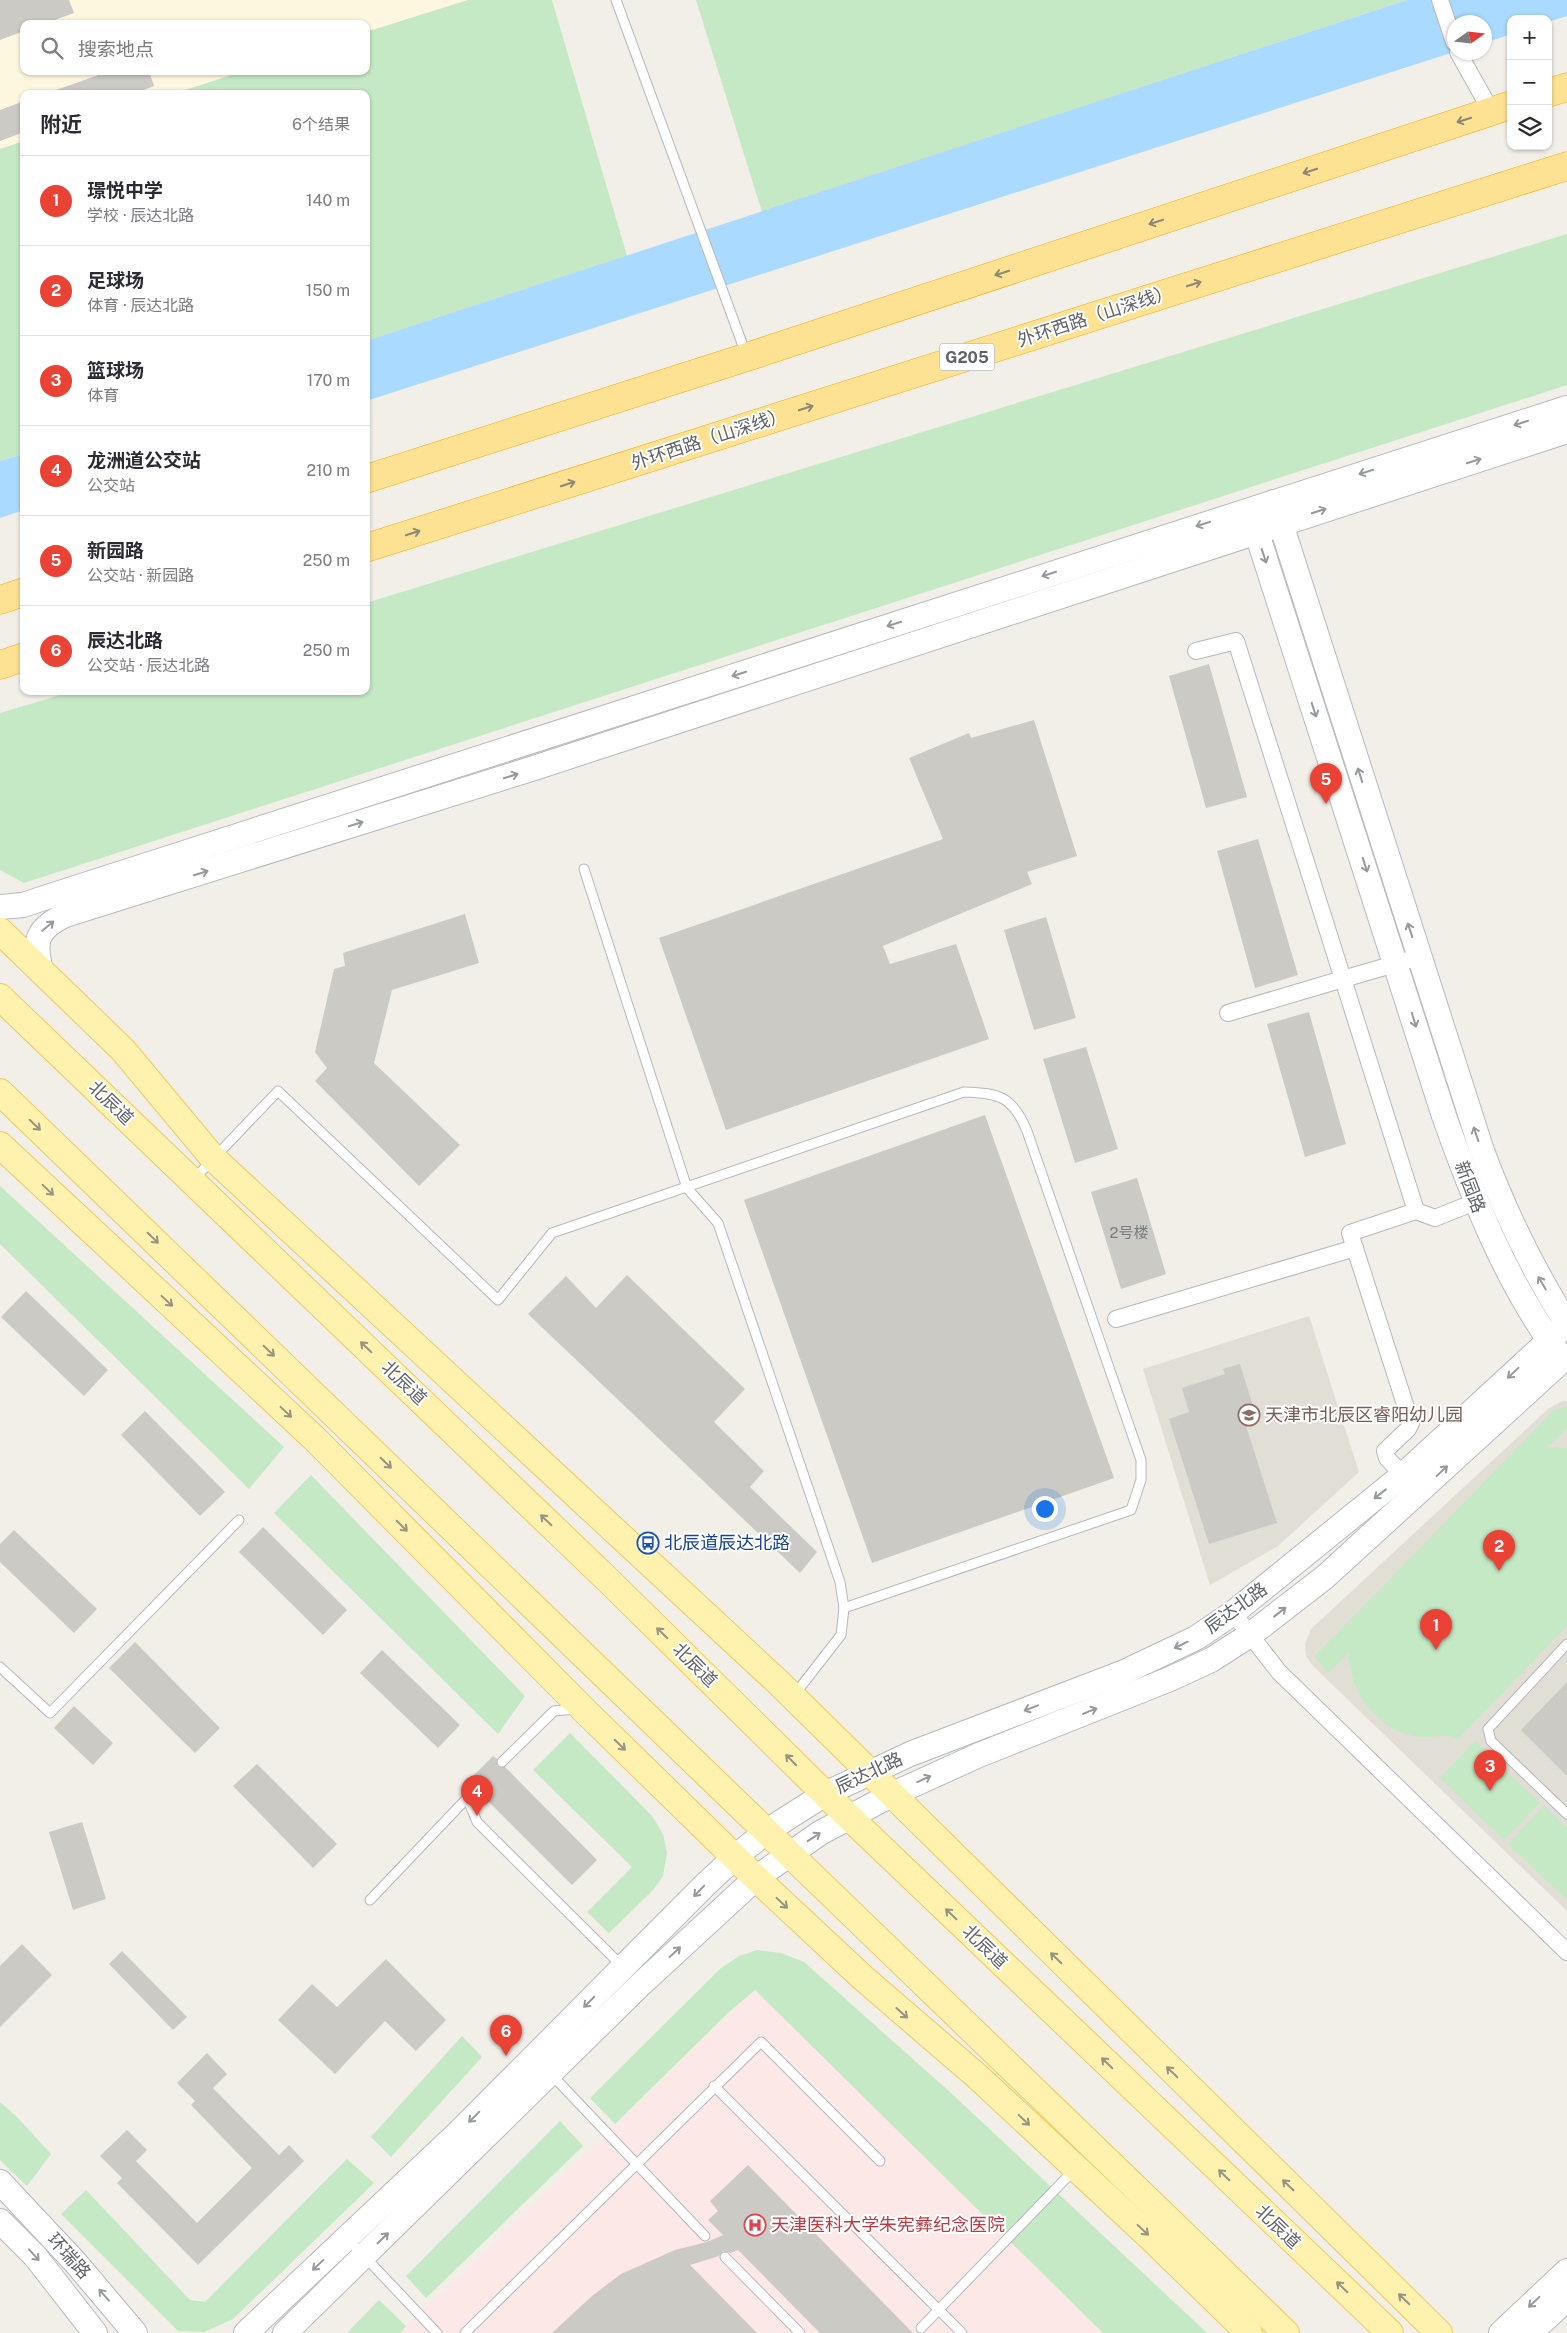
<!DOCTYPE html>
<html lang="zh">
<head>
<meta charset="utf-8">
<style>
  :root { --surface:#fff; --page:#f2f2f3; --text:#2b2b33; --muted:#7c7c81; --line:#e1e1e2; --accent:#ea4335 }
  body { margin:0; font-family:"Public Sans","Noto Sans SC",sans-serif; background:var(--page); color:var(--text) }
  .controls { position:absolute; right:15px; top:15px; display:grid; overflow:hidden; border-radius:10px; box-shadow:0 1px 4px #0004 }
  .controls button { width:45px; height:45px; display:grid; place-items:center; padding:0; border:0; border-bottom:1px solid var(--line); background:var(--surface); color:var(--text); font:25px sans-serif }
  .compass { position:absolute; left:1447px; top:15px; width:45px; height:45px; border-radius:50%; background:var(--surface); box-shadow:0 1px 4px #0004; rotate:76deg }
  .you { position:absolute; left:1044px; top:1508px; width:18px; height:18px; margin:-12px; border:4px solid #fff; border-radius:50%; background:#1a73e8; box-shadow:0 0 0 8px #1a73e833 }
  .badge { display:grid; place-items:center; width:32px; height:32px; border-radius:50%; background:var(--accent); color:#fff; font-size:16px; font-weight:700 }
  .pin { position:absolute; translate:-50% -41px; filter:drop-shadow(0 1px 2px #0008) }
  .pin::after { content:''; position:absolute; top:26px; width:18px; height:15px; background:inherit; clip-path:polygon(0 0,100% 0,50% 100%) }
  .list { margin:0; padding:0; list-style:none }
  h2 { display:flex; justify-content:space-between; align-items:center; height:65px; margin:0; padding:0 20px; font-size:21px }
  h2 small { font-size:16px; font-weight:400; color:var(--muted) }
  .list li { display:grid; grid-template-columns:32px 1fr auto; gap:15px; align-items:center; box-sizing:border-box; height:90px; padding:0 20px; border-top:1px solid var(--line) }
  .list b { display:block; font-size:19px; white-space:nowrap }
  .list p { margin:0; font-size:16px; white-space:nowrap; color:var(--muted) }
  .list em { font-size:16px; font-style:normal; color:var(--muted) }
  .icon { flex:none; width:28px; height:28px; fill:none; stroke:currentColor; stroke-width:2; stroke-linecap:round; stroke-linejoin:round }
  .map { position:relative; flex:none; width:1567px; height:2333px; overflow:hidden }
  .search { position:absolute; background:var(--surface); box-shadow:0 1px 4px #0004; left:20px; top:20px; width:350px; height:55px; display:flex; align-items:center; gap:12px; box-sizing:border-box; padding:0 18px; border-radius:10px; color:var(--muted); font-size:19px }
  .panel { position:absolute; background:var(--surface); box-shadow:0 1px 4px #0004; left:20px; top:90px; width:350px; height:605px; border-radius:10px }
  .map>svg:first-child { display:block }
  .commercial { fill:#fef7e0 }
  .education { fill:#e1ded6 }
  .medical { fill:#fce8e6 }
  .green { fill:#c5e8c5 }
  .water { fill:#aadaff }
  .building { fill:#cccac5 }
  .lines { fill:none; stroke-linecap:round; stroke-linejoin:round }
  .lane-casing { stroke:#b5b8bc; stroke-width:11 }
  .street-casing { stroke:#b5b8bc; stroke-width:18 }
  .secondary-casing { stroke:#b6babf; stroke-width:26 }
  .primary-casing { stroke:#f2c960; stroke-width:28 }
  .highway-casing { stroke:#f9ab00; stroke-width:29 }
  .lane { stroke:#fff; stroke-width:9 }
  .street { stroke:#fff; stroke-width:16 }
  .secondary { stroke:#fff; stroke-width:24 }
  .primary { stroke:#fff2af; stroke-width:26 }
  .highway { stroke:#fde293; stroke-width:28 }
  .oneway { stroke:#8e8975 }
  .oneway2 { stroke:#979a9d }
  .oneway3 { stroke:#979581 }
  .labels { text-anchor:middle; stroke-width:4; stroke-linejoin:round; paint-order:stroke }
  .number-label { font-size:15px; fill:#7a7d7f }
  .shield { fill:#fff; stroke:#8f9295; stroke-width:1 }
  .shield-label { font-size:16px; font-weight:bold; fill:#5f6368 }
  .street-label { font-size:18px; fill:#5f6368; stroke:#fff }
  .education-label { font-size:18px; fill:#785e54; stroke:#fff; text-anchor:start }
  .transit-label { font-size:18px; fill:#164399; stroke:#fff; text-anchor:start }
  .health-label { font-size:18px; fill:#be3a42; stroke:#fff; text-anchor:start }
</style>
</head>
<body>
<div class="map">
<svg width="1567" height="2333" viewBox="0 0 1567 2333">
  <rect width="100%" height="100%" fill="#f1efe8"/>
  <polygon class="commercial" points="0,0 468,0 366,32 366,24 24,24 24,71 244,71 173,94 24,94 24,141 0,149"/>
  <g class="education">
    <polygon points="1309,1316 1359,1472 1278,1546 1210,1585 1143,1369"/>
    <polygon points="1562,1401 1567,1401 1567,1911 1313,1666 1306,1656 1305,1644 1311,1629 1548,1409"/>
  </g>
  <polygon class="medical" points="755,1990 1111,2333 400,2333"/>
  <g class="green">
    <polygon points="468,0 552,0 627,256 366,341 366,94 173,94 244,71 366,71 366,32"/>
    <polygon points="696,0 1407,0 762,212"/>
    <polygon points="24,141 24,454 0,461 0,149"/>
    <polygon points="1567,234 1567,385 24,883 0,870 0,713 74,691 366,691 366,603"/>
    <polygon points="0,1186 284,1447 249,1489 0,1244"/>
    <path d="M1567,1406V1429L1547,1447L1567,1448V1626L1458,1739C1445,1733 1434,1738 1420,1737C1377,1732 1351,1694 1348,1653L1329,1673L1314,1657L1553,1411Z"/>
    <polygon points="311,1475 525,1696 498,1734 274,1513"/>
    <polygon points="570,1733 652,1816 663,1834 667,1853 663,1876 654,1889 609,1933 587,1912 632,1867 533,1770"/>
    <polygon points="1475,1741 1540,1803 1504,1840 1440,1778"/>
    <polygon points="1544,1806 1567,1828 1567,1900 1508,1844"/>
    <polygon points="757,1950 781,1953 804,1962 951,2093 1207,2333 1103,2333 755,1990 729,2012 615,2124 590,2098 721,1968 739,1956"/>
    <polygon points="462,2036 482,2057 391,2157 371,2137"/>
    <polygon points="0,2102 16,2116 51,2154 27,2186 0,2160"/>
    <polygon points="560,2121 583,2146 426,2298 406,2276"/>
    <polygon points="347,2159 374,2183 233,2319 204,2332 178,2331 61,2214 86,2190 190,2300 205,2302"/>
    <polygon points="379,2300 406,2326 400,2333 347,2333"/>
  </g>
  <g class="water">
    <polygon points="1407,0 1567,0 1567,16 1548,22 1548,19 1511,19 1511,34 1485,43 1484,22 1454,22 1454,52 366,401 366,341"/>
    <polygon points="24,454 24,510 0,518 0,461"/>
  </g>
  <g class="building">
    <polygon points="0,0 69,0 74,13 44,24 24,24 24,31 0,40"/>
    <polygon points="110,71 149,71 154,86 133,94 53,94 53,91"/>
    <polygon points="24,101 24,132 0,141 0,110"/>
    <polygon points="1209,664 1247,797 1206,808 1169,676"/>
    <polygon points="1034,720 1077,856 1027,872 1032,884 883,946 890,964 956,944 989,1039 726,1130 659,938 943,839 909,758 969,733 971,738"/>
    <polygon points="1258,839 1298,975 1255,988 1217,851"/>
    <polygon points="465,914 479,963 392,990 374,1063 460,1145 419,1186 315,1081 327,1068 315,1052 334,969 345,966 343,953"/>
    <polygon points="1046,917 1076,1018 1034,1030 1004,930"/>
    <polygon points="1309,1012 1346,1144 1305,1157 1267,1024"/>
    <polygon points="1086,1047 1118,1149 1075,1163 1043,1059"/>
    <polygon points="985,1115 1114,1478 872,1563 744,1200"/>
    <polygon points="1137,1178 1166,1274 1121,1289 1091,1192"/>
    <polygon points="627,1275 745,1389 714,1422 764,1471 750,1487 817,1552 800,1573 528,1314 566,1276 596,1308"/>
    <polygon points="26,1291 108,1370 84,1396 1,1317"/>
    <polygon points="1240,1364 1253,1406 1241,1410 1277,1523 1209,1544 1169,1419 1189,1412 1182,1388 1225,1374 1223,1369"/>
    <polygon points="145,1411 225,1492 200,1516 121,1435"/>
    <polygon points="263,1527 347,1610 323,1635 239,1552"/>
    <polygon points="14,1530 97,1609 74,1633 0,1562 0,1544"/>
    <polygon points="135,1642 220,1728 195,1753 109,1668"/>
    <polygon points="382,1650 460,1725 438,1748 360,1673"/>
    <polygon points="1567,1682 1567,1776 1521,1730"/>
    <polygon points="74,1706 113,1743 93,1765 54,1728"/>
    <polygon points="493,1756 497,1759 497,1766 505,1767 597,1860 572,1885 480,1793 478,1786 468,1781"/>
    <polygon points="257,1764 337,1844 313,1868 233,1786"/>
    <polygon points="82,1822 106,1899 73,1910 49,1832"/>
    <polygon points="22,1944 52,1975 0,2027 0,1966"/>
    <polygon points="122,1951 187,2017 173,2030 109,1964"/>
    <polygon points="386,1959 446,2020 416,2051 385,2021 335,2074 278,2020 312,1984 337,2007"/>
    <polygon points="207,2053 227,2074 213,2088 279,2155 289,2145 304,2161 198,2265 117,2183 122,2178 100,2156 127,2130 147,2150 136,2161 197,2223 252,2168 191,2105 195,2101 177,2083"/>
    <polygon points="748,2165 913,2333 820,2333 738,2250 730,2253 723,2251 719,2256 690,2265 757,2333 552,2333 592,2296 621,2274 675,2250 707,2242 723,2235 708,2220 718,2211 710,2201"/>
  </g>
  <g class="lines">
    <g class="lane-casing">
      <g id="lane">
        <polyline points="616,0 746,354"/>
        <polyline points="584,869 687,1188 718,1223 840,1582 844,1608 841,1635 795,1694"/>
        <path d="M193,1180L278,1091L498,1300L552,1233L964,1092C1000,1093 1013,1097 1027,1131L1141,1460V1480L1131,1510L844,1608"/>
        <polyline points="1567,1644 1488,1729 1491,1741 1567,1814"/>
        <polyline points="0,1667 50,1713 239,1520"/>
        <polyline points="502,1762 554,1711 575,1709"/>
        <polyline points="474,1791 470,1805 477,1822 623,1967"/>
        <polyline points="370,1900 471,1794"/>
        <polyline points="550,2073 705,2236"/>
        <polyline points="714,2086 962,2333"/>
        <polyline points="347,2238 437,2333"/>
        <polyline points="725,2257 800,2333"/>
        <polyline points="921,2328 1074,2170"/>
        <polyline points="465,2333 761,2042 880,2161"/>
      </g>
    </g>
    <g class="street-casing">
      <g id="street">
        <polyline points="1440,0 1454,42"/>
        <polyline points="1458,52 1491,111"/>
        <polyline points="1196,651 1236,641 1343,979 1228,1013"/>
        <polyline points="1416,1211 1435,1218 1475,1202"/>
        <polyline points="1116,1319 1355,1248"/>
        <polyline points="1409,1482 1387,1458 1385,1451 1408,1429 1411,1423 1350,1233 1416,1211 1343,979 1419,957"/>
        <polyline points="1233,1613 1279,1672 1567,1952"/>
      </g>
    </g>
    <g class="secondary-casing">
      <g id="secondary">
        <path d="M1252,518L1444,1116C1474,1200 1505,1279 1558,1353"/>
        <polyline points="0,907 23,905 41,899 1567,408"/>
        <path d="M41,970C33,940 37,929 65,915L531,769L1567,431"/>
        <polyline points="0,2182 75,2262 135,2333"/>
        <polyline points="0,2221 35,2256 95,2333"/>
        <path d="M246,2333L458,2133L705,1885L735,1857L767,1831L825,1794L910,1754L1122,1673L1196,1638L1233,1613L1403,1475L1567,1324C1532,1268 1504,1211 1481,1148L1274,502"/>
        <polyline points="285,2333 640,1985 756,1878 820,1833 891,1795 979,1755 1170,1679 1211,1660 1250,1635 1325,1577 1567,1356"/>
        <polyline points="1501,2333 1567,2271"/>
        <polyline points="1530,2333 1567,2299"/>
      </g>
    </g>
    <g class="primary-casing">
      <g id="primary">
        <polyline points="0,931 123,1050 213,1158 779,1683 1439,2333"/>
        <polyline points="0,997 610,1582 825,1794 1390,2333"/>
        <polyline points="0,1092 1286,2333"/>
        <polyline points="0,1145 315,1439 585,1711 756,1878 862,1977 978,2077 1149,2236 1249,2333"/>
      </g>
    </g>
    <g class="highway-casing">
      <g id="highway">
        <polyline points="1548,93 1567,87"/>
        <polyline points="366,479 747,357 1511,105"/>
        <polyline points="366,548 1567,166"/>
        <polyline points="0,600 24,592"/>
        <polyline points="0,665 24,657"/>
      </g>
    </g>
    <use href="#lane" class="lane"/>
    <use href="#street" class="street"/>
    <use href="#secondary" class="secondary"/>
    <use href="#primary" class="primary"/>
    <use href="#highway" class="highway"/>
  </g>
  <defs><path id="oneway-shaft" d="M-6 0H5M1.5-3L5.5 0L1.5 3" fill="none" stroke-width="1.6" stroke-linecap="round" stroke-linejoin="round" transform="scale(1.25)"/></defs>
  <g class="oneway">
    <use href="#oneway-shaft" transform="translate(1464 120) rotate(162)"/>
    <use href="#oneway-shaft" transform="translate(1310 171) rotate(162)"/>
    <use href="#oneway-shaft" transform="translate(1156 222) rotate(162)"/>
    <use href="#oneway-shaft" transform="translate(1002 273) rotate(162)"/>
    <use href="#oneway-shaft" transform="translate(1194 284) rotate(-18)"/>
    <use href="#oneway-shaft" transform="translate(806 408) rotate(-18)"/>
    <use href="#oneway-shaft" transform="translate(568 484) rotate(-18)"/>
    <use href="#oneway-shaft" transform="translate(413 533) rotate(-18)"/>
  </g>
  <g class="oneway2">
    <use href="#oneway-shaft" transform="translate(1521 423) rotate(162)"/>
    <use href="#oneway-shaft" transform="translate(1474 461) rotate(-18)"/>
    <use href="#oneway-shaft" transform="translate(1366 472) rotate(162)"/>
    <use href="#oneway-shaft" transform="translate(1319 511) rotate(-18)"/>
    <use href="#oneway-shaft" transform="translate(1203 524) rotate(162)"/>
    <use href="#oneway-shaft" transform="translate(1264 556) rotate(72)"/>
    <use href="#oneway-shaft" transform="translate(1049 574) rotate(162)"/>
    <use href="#oneway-shaft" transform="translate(894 624) rotate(162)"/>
    <use href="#oneway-shaft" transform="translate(739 674) rotate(162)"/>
    <use href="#oneway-shaft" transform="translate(1314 710) rotate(72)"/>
    <use href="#oneway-shaft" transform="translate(1360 775) rotate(-108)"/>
    <use href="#oneway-shaft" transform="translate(511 776) rotate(-17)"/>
    <use href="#oneway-shaft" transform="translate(356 824) rotate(-17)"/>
    <use href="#oneway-shaft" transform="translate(1365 865) rotate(72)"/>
    <use href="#oneway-shaft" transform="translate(201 873) rotate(-17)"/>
    <use href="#oneway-shaft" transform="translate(48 926) rotate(-40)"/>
    <use href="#oneway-shaft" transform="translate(1410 930) rotate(-108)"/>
    <use href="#oneway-shaft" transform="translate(1414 1020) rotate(73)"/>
    <use href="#oneway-shaft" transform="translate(1476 1134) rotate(-109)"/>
    <use href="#oneway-shaft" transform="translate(1542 1283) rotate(-120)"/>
    <use href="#oneway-shaft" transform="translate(1513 1373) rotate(137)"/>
    <use href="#oneway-shaft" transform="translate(1442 1471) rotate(-43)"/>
    <use href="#oneway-shaft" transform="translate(1380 1494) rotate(142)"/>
    <use href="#oneway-shaft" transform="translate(1280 1612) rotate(-38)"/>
    <use href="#oneway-shaft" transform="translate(1181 1645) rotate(154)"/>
    <use href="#oneway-shaft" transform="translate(1031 1708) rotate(159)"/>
    <use href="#oneway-shaft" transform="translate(1090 1711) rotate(-22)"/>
    <use href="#oneway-shaft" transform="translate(924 1779) rotate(-24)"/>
    <use href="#oneway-shaft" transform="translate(814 1837) rotate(-33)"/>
    <use href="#oneway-shaft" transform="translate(699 1891) rotate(134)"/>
    <use href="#oneway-shaft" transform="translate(675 1952) rotate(-43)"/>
    <use href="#oneway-shaft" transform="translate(589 2002) rotate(135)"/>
    <use href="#oneway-shaft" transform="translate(474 2117) rotate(135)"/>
    <use href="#oneway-shaft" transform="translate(383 2238) rotate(-44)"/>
    <use href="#oneway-shaft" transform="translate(34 2255) rotate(48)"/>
    <use href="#oneway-shaft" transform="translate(318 2265) rotate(137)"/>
    <use href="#oneway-shaft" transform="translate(104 2295) rotate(-131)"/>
    <use href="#oneway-shaft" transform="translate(1534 2302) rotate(137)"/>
  </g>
  <g class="oneway3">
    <use href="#oneway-shaft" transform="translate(35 1125) rotate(44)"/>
    <use href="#oneway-shaft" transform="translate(48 1190) rotate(43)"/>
    <use href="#oneway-shaft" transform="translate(153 1238) rotate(44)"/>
    <use href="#oneway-shaft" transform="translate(167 1301) rotate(43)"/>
    <use href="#oneway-shaft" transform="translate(366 1347) rotate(-136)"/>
    <use href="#oneway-shaft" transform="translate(269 1351) rotate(44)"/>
    <use href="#oneway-shaft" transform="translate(286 1412) rotate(43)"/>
    <use href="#oneway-shaft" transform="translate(386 1463) rotate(44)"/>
    <use href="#oneway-shaft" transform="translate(546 1520) rotate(-136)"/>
    <use href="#oneway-shaft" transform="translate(402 1526) rotate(45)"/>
    <use href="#oneway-shaft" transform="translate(662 1633) rotate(-135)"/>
    <use href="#oneway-shaft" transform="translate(620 1745) rotate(44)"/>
    <use href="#oneway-shaft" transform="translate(791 1760) rotate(-135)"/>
    <use href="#oneway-shaft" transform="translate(782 1903) rotate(43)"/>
    <use href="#oneway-shaft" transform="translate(951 1914) rotate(-136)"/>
    <use href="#oneway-shaft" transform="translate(1056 1958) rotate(-136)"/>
    <use href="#oneway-shaft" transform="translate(902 2013) rotate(42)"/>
    <use href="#oneway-shaft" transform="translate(1107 2063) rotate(-136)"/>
    <use href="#oneway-shaft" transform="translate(1172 2072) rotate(-136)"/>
    <use href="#oneway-shaft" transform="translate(1024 2120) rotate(43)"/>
    <use href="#oneway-shaft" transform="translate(1224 2175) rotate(-136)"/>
    <use href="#oneway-shaft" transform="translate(1288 2185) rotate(-136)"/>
    <use href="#oneway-shaft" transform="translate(1143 2230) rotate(43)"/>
    <use href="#oneway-shaft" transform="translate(1342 2287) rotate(-136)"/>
    <use href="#oneway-shaft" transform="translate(1404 2299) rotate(-136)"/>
  </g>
  <defs>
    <g id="school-ring" transform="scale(1.125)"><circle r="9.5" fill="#fff" stroke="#8d6e63" stroke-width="1.5"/><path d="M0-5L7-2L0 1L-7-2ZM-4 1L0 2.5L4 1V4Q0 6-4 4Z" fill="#8d6e63"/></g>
    <g id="bus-ring" transform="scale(1.125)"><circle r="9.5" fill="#fff" stroke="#1a4fb4" stroke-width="1.5"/><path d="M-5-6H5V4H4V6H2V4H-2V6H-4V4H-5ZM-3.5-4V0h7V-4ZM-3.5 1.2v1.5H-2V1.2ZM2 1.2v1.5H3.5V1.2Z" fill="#1a4fb4"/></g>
    <g id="hospital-ring" transform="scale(1.125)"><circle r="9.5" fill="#fff" stroke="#e0444e" stroke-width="1.5"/><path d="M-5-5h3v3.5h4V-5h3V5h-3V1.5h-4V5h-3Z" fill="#e0444e"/></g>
  </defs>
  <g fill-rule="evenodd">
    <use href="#school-ring" x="1249" y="1415"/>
    <use href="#bus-ring" x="648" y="1543"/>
    <use href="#hospital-ring" x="755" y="2225"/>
  </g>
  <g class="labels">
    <g class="number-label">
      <text x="1129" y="1238">2号楼</text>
    </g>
    <rect class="shield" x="939.5" y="343.5" width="55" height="27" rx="4"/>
    <g class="shield-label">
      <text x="967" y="363">G205</text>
    </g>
    <g class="street-label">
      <text transform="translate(1095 316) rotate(-18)" y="6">外环西路（山深线）</text>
      <text transform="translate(709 439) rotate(-18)" y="6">外环西路（山深线）</text>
      <text transform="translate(111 1103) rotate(44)" y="6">北辰道</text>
      <text transform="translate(1470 1187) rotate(69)" y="6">新园路</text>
      <text transform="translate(404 1383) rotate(44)" y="6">北辰道</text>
      <text transform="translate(1236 1608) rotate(-36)" y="6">辰达北路</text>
      <text transform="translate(695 1665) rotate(45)" y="6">北辰道</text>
      <text transform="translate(869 1773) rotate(-25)" y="6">辰达北路</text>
      <text transform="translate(985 1947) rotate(44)" y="6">北辰道</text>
      <text transform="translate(1278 2227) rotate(44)" y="6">北辰道</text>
      <text transform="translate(69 2256) rotate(48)" y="6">环瑞路</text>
    </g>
    <g class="education-label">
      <text x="1265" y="1421">天津市北辰区睿阳幼儿园</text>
    </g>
    <g class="transit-label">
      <text x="664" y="1549">北辰道辰达北路</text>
    </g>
    <g class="health-label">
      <text x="771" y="2231">天津医科大学朱宪彝纪念医院</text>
    </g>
  </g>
</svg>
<div class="controls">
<button>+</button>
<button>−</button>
<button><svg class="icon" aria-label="layers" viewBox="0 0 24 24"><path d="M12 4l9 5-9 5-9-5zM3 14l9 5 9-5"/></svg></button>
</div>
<svg class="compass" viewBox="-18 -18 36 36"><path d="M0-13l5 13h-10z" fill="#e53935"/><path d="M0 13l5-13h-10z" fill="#7c7c81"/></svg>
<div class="you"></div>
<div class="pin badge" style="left:1436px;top:1650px">1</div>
<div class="pin badge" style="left:1499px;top:1571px">2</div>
<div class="pin badge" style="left:1490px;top:1791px">3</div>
<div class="pin badge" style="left:477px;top:1816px">4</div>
<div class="pin badge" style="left:1326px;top:804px">5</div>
<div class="pin badge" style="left:506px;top:2056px">6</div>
<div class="search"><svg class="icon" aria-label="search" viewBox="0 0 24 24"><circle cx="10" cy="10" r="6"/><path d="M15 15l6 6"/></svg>搜索地点</div>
<section class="panel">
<h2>附近<small>6个结果</small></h2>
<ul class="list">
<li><span class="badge">1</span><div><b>璟悦中学</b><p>学校 · 辰达北路</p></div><em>140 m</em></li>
<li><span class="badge">2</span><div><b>足球场</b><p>体育 · 辰达北路</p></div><em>150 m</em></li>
<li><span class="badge">3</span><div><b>篮球场</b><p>体育</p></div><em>170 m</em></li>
<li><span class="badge">4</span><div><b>龙洲道公交站</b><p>公交站</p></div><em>210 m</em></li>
<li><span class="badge">5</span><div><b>新园路</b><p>公交站 · 新园路</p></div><em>250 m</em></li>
<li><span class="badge">6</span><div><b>辰达北路</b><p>公交站 · 辰达北路</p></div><em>250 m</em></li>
</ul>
</section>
</div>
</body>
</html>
